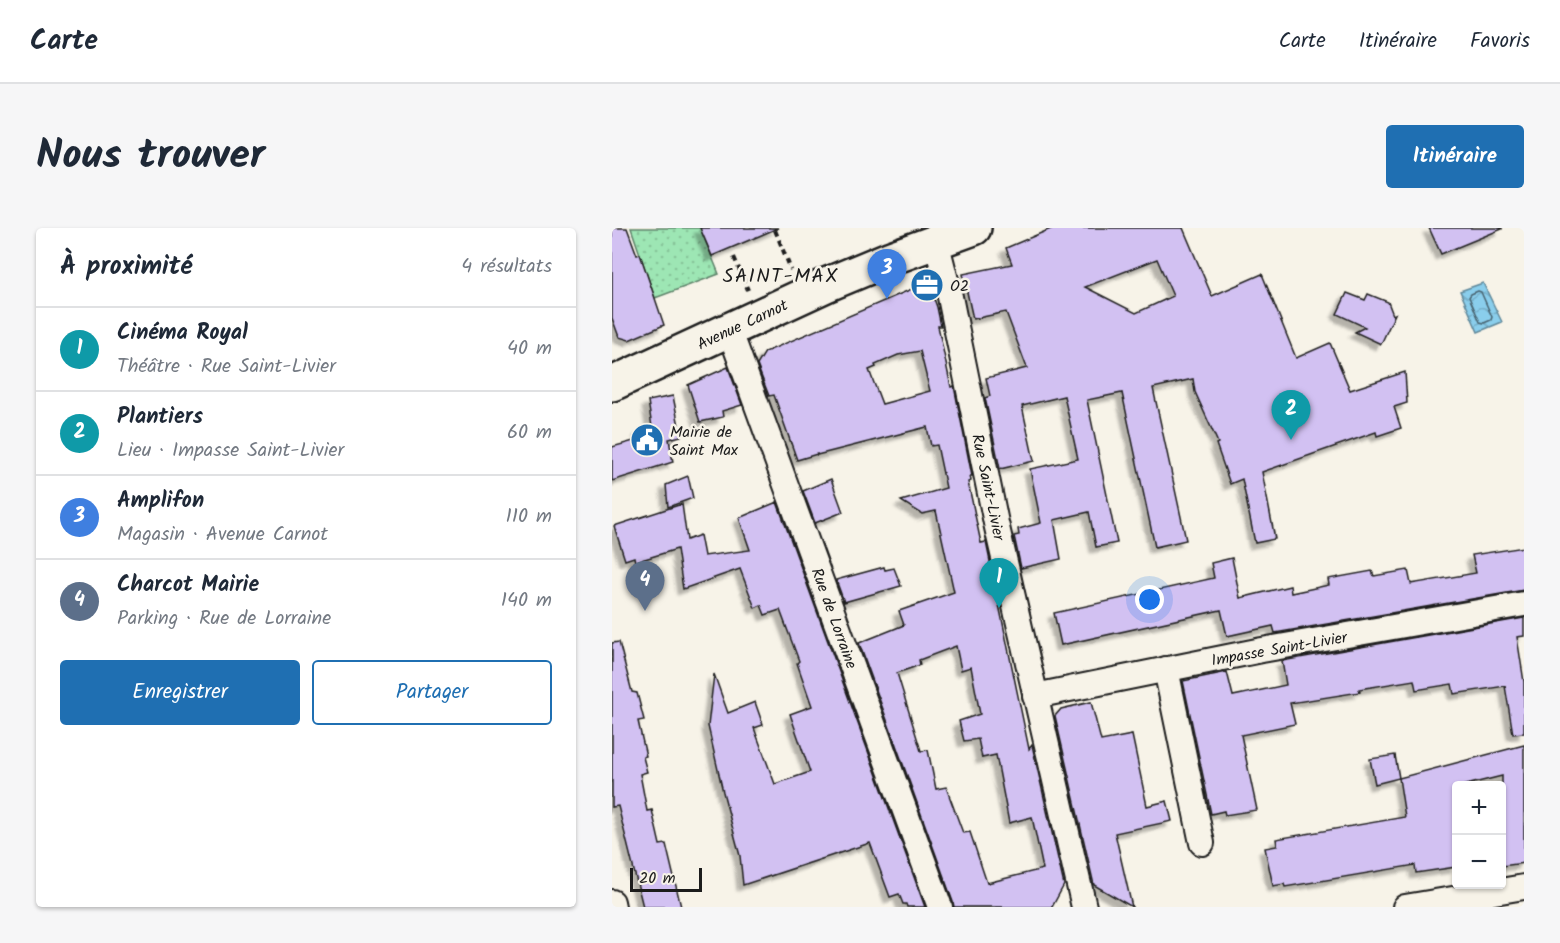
<!DOCTYPE html>
<html lang="fr">
<head>
<meta charset="utf-8">
<style>
  :root { --surface:#fff; --page:#f6f6f7; --text:#1f2937; --muted:#747a83; --line:#e0e1e3; --accent:#1f6fb2 }
  body { margin:0; font-family:Kalam,sans-serif; background:var(--page); color:var(--text) }
  .controls { position:absolute; right:18px; bottom:18px; display:grid; overflow:hidden; border-radius:6px; box-shadow:0 2px 4px #0004 }
  .controls button { width:54px; height:54px; display:grid; place-items:center; padding:0; border:0; border-bottom:2px solid var(--line); background:var(--surface); color:var(--text); font:30px sans-serif }
  .scale { position:absolute; left:18px; bottom:15px; width:72px; box-sizing:border-box; padding-left:6px; border:3px solid #1c1c1c; border-top:0; font-size:16px; line-height:21px; white-space:nowrap; color:#1c1c1c; -webkit-text-stroke:4px #f7f3e8; paint-order:stroke }
  .you { position:absolute; left:538px; top:372px; width:21px; height:21px; margin:-15px; border:4px solid #fff; border-radius:50%; background:#1a73e8; box-shadow:0 0 0 9px #1a73e833 }
  .badge { display:grid; place-items:center; width:39px; height:39px; border-radius:50%; background:var(--accent); color:#fff; font-size:20px; font-weight:700 }
  .pin { position:absolute; translate:-50% -50px; filter:drop-shadow(0 2px 3px #0008) }
  .pin::after { content:''; position:absolute; top:32px; width:21px; height:18px; background:inherit; clip-path:polygon(0 0,100% 0,50% 100%) }
  .list { margin:0; padding:0; list-style:none }
  h2 { display:flex; justify-content:space-between; align-items:center; height:78px; margin:0; padding:0 24px; font-size:26px }
  h2 small { font-size:20px; font-weight:400; color:var(--muted) }
  .list li { display:grid; grid-template-columns:39px 1fr auto; gap:18px; align-items:center; box-sizing:border-box; height:84px; padding:0 24px; border-top:2px solid var(--line) }
  .list b { display:block; font-size:22px; white-space:nowrap }
  .list p { margin:0; font-size:20px; white-space:nowrap; color:var(--muted) }
  .list em { font-size:20px; font-style:normal; color:var(--muted) }
  .actions { display:flex; gap:12px; padding:18px 24px }
  .actions a { flex:1; padding:14px 0; border:2px solid var(--accent); border-radius:6px; text-align:center; font-size:21px; color:var(--accent) }
  .actions .main { background:var(--accent); color:#fff }
  .map { position:relative; flex:none; width:912px; height:679px; overflow:hidden; border-radius:6px }
  header { display:flex; align-items:center; gap:36px; box-sizing:border-box; height:84px; padding:0 30px; background:var(--surface); border-bottom:2px solid var(--line) }
  header strong { font-size:28px }
  nav { display:flex; gap:33px; margin-inline-start:auto; font-size:21px }
  .intro { display:flex; align-items:center; justify-content:space-between; box-sizing:border-box; height:144px; padding:0 36px }
  h1 { margin:0; font-size:42px }
  .button { padding:15px 27px; border-radius:6px; background:var(--accent); color:#fff; font-size:21px; font-weight:700 }
  main { display:flex; gap:36px; padding:0 36px }
  aside { flex:1; background:var(--surface); border-radius:6px; box-shadow:0 2px 4px #0004 }
  .map>svg:first-child { display:block }
  .park { fill:url(#park-dots); stroke:#5c8168; stroke-width:1.5 }
  .water { fill:url(#water-waves); stroke:#5e8799; stroke-width:1.5 }
  .lines { fill:none; stroke-linecap:round; stroke-linejoin:round }
  .shore { stroke:#48636f; stroke-width:1.5 }
  .building { fill:#d2c1f2; stroke:#1c1c1c; stroke-width:1.5; fill-rule:evenodd; filter:url(#shadow) }
  .street-casing { stroke:#1c1c1c; stroke-width:28 }
  .secondary-casing { stroke:#1c1c1c; stroke-width:38 }
  .path { stroke:#1c1c1c; stroke-width:4; stroke-dasharray:6 4.5; stroke-linecap:butt }
  .street { stroke:#f7f3e8; stroke-width:24 }
  .secondary { stroke:#f7f3e8; stroke-width:33 }
  .labels { text-anchor:middle; stroke-width:5; stroke-linejoin:round; paint-order:stroke }
  .poi-label { font-size:16px; fill:#1c1c1c; stroke:#f7f3e8; text-anchor:start }
  .street-label { font-size:16px; fill:#1c1c1c; stroke:#f7f3e8 }
  .quarter-label { font-size:20px; letter-spacing:1.5px; fill:#1c1c1c; stroke:#f7f3e8 }
</style>
</head>
<body>
<header>
<strong>Carte</strong>
<nav><a>Carte</a><a>Itinéraire</a><a>Favoris</a></nav>
</header>
<div class="intro"><h1>Nous trouver</h1><a class="button">Itinéraire</a></div>
<main>
<aside>
<h2>À proximité<small>4 résultats</small></h2>
<ul class="list">
<li><span class="badge" style="background:#0f9aa8">1</span><div><b>Cinéma Royal</b><p>Théâtre · Rue Saint-Livier</p></div><em>40 m</em></li>
<li><span class="badge" style="background:#0f9aa8">2</span><div><b>Plantiers</b><p>Lieu · Impasse Saint-Livier</p></div><em>60 m</em></li>
<li><span class="badge" style="background:#3f7fe0">3</span><div><b>Amplifon</b><p>Magasin · Avenue Carnot</p></div><em>110 m</em></li>
<li><span class="badge" style="background:#5c6f8a">4</span><div><b>Charcot Mairie</b><p>Parking · Rue de Lorraine</p></div><em>140 m</em></li>
</ul>
<div class="actions"><a class="main">Enregistrer</a><a>Partager</a></div>
</aside>
<div class="map">
<svg width="912" height="679" viewBox="0 0 912 679">
  <defs>
    <pattern id="park-dots" width="8" height="8" patternUnits="userSpaceOnUse" patternTransform="scale(1.5)"><rect width="8" height="8" fill="#9de6b4"/><path d="M2 2h.1M6 6h.1" fill="none" stroke="#87c59a" stroke-width="1.8" stroke-linecap="round"/></pattern>
    <pattern id="water-waves" width="16" height="10" patternUnits="userSpaceOnUse" patternTransform="scale(1.5)"><rect width="16" height="10" fill="#8aceec"/><path d="M0 5q4-4 8 0t8 0" fill="none" stroke="#76b0ca"/></pattern>
    <filter id="shadow"><feDropShadow dx="-5.5" dy="5.5" stdDeviation="1.5" flood-color="#0004"/></filter>
  </defs>
  <rect width="100%" height="100%" fill="#f7f3e8"/>
  <filter id="ink" filterUnits="userSpaceOnUse"><feTurbulence type="fractalNoise" baseFrequency=".0167" numOctaves="2"/><feDisplacementMap in="SourceGraphic" scale="12" xChannelSelector="R" yChannelSelector="G"/><feConvolveMatrix kernelMatrix="1 2 1 2 8 2 1 2 1" color-interpolation-filters="sRGB"/></filter>
  <g filter="url(#ink)">
    <polygon class="park" points="19,0 88,0 107,46 43,70"/>
    <polygon class="water" points="871,55 890,94 866,104 848,63"/>
    <g class="lines">
      <polygon class="shore" points="866,63 869,64 880,89 879,92 872,95 868,94 857,69 859,66"/>
    </g>
    <g class="building">
      <polygon points="0,0 15,0 25,27 28,26 52,97 17,112 7,109 0,90"/>
      <polygon points="88,0 166,0 100,28"/>
      <path d="M441,0H571L600,68L650,46L684,130L718,115L738,162L793,144L795,175L782,179L789,200L765,208L764,204L650,244L663,311L643,315L630,251L618,256L604,216L606,215L583,164L581,151L541,160L574,312L543,319L510,165L475,172L505,315L484,319L477,284L442,292L449,331L409,340L402,308L407,307L406,301L429,295L418,241L466,231L452,168L410,178L422,233L388,241L373,170L378,168L374,150L415,140L394,84L361,91L351,46L400,36L394,20ZM545,31L561,68L524,85L473,59Z"/>
      <polygon points="817,0 890,0 890,1 829,26"/>
      <path d="M316,54L325,79L329,98H326L339,159L342,158L360,248H358L359,253L356,254L369,315L374,314L417,521L420,517L452,657L440,679H342L341,674L247,415L292,397L287,383L342,364L324,283L310,286L289,273L334,260L325,217L319,218L315,199L205,227V226L185,232L162,167L157,168L145,137L153,124ZM308,123L318,163L270,176L257,142L264,139L263,137L286,127ZM344,418L349,442L359,439L368,486L347,493L352,513L366,511L370,530L384,527L397,595L420,589L431,641L375,655L358,604L351,605L334,559L324,561L316,522L309,523L285,445L308,437L307,432Z"/>
      <polygon points="735,65 753,72 756,66 776,74 781,87 783,86 769,116 743,104 753,99 725,86"/>
      <polygon points="116,139 130,177 110,183 111,189 88,194 76,157"/>
      <polygon points="61,168 69,208 57,211 61,234 0,253 0,219 29,211 27,203 40,199 36,173"/>
      <polygon points="76,248 81,270 56,279 54,257"/>
      <polygon points="219,251 231,284 203,295 191,263"/>
      <polygon points="165,274 313,679 295,679 294,676 291,676 287,666 278,669 258,615 131,657 128,628 111,564 96,498 102,446 116,485 143,474 151,497 142,500 163,556 198,544 178,486 200,478 185,435 187,433 168,382 153,387 149,377 143,380 128,341 71,361 65,321 23,334 22,329 13,332 2,298 70,276 75,312 88,307 92,328 138,322 127,290"/>
      <polygon points="912,319 912,362 663,405 661,398 615,408 609,382 449,417 442,385 602,350 599,335 620,330 628,370 678,358 679,365 717,357 716,351 760,343 762,348 796,342 799,356 864,345 860,327"/>
      <polygon points="272,339 273,342 282,340 289,358 232,374 224,352"/>
      <polygon points="912,390 912,408 905,409 912,454 912,505 901,506 893,458 842,466 840,456 804,462 802,452 747,461 748,464 678,475 683,496 629,507 645,582 613,587 612,583 599,586 571,453 615,444 621,468 674,457 670,433"/>
      <polygon points="7,414 20,464 25,465 32,492 26,493 34,528 31,529 35,544 28,546 35,583 40,582 48,617 54,616 69,679 31,679 6,578 0,579 0,415"/>
      <polygon points="479,474 489,513 520,507 535,578 555,573 560,593 503,605 520,679 482,657 443,488 449,481"/>
      <polygon points="912,517 912,635 890,638 890,548 850,558 844,558 844,639 804,645 803,637 673,659 672,656 661,658 653,620 665,618 664,611 793,589 787,550"/>
      <polygon points="783,527 787,550 763,556 758,531"/>
    </g>
    <g class="lines">
      <g class="street-casing">
        <g id="street">
          <polyline points="324,13 337,64 384,295 472,679"/>
          <polyline points="117,101 328,679"/>
          <polyline points="554,441 590,615"/>
          <polyline points="423,468 650,422 912,376"/>
          <polyline points="0,674 1,679"/>
          <polyline points="793,679 912,659"/>
        </g>
      </g>
      <g class="secondary-casing">
        <polyline id="secondary" points="0,156 214,57 279,30 362,0"/>
      </g>
      <g class="path">
        <polyline points="163,2 179,42"/>
        <polyline points="122,29 136,62"/>
      </g>
      <use href="#street" class="street"/>
      <use href="#secondary" class="secondary"/>
    </g>
  </g>
  <defs>
    <g id="office-disc" transform="scale(1.725)"><circle r="9.5" fill="#1f6fb2" stroke="#f7f3e8"/><path d="M-6-3h4V-5.5h4V-3h4V5H-6ZM-1-4.5V-3h2v-1.5ZM-6 0V1H6V0Z" fill="#fff"/></g>
    <g id="civic-disc" transform="scale(1.725)"><circle r="9.5" fill="#1f6fb2" stroke="#f7f3e8"/><path d="M-.6-6.5H3V-4.5H.6V-3L4-1V1h2V6H-6V1h2V-1L-.6-3ZM-1.2 2.5V6h2.4V2.5Z" fill="#fff"/></g>
  </defs>
  <g fill-rule="evenodd">
    <use href="#office-disc" x="315" y="57"/>
    <use href="#civic-disc" x="35" y="212"/>
  </g>
  <g class="labels">
    <g class="poi-label">
      <text x="338" y="63">O2</text>
      <text x="58" y="209">Mairie de<tspan x="58" dy="18">Saint Max</tspan></text>
    </g>
    <g class="street-label">
      <text transform="translate(130 96) rotate(-25)" y="6">Avenue Carnot</text>
      <text transform="translate(377 259) rotate(78)" y="6">Rue Saint-Livier</text>
      <text transform="translate(223 390) rotate(70)" y="6">Rue de Lorraine</text>
      <text transform="translate(667 420) rotate(-10)" y="6">Impasse Saint-Livier</text>
    </g>
    <g class="quarter-label">
      <text x="169" y="54">SAINT-MAX</text>
    </g>
  </g>
</svg>
<div class="controls">
<button>+</button>
<button>−</button>
</div>
<div class="scale">20 m</div>
<div class="you"></div>
<div class="pin badge" style="left:387px;top:380px;background:#0f9aa8">1</div>
<div class="pin badge" style="left:679px;top:212px;background:#0f9aa8">2</div>
<div class="pin badge" style="left:275px;top:71px;background:#3f7fe0">3</div>
<div class="pin badge" style="left:33px;top:383px;background:#5c6f8a">4</div>
</div>
</main>
</body>
</html>
